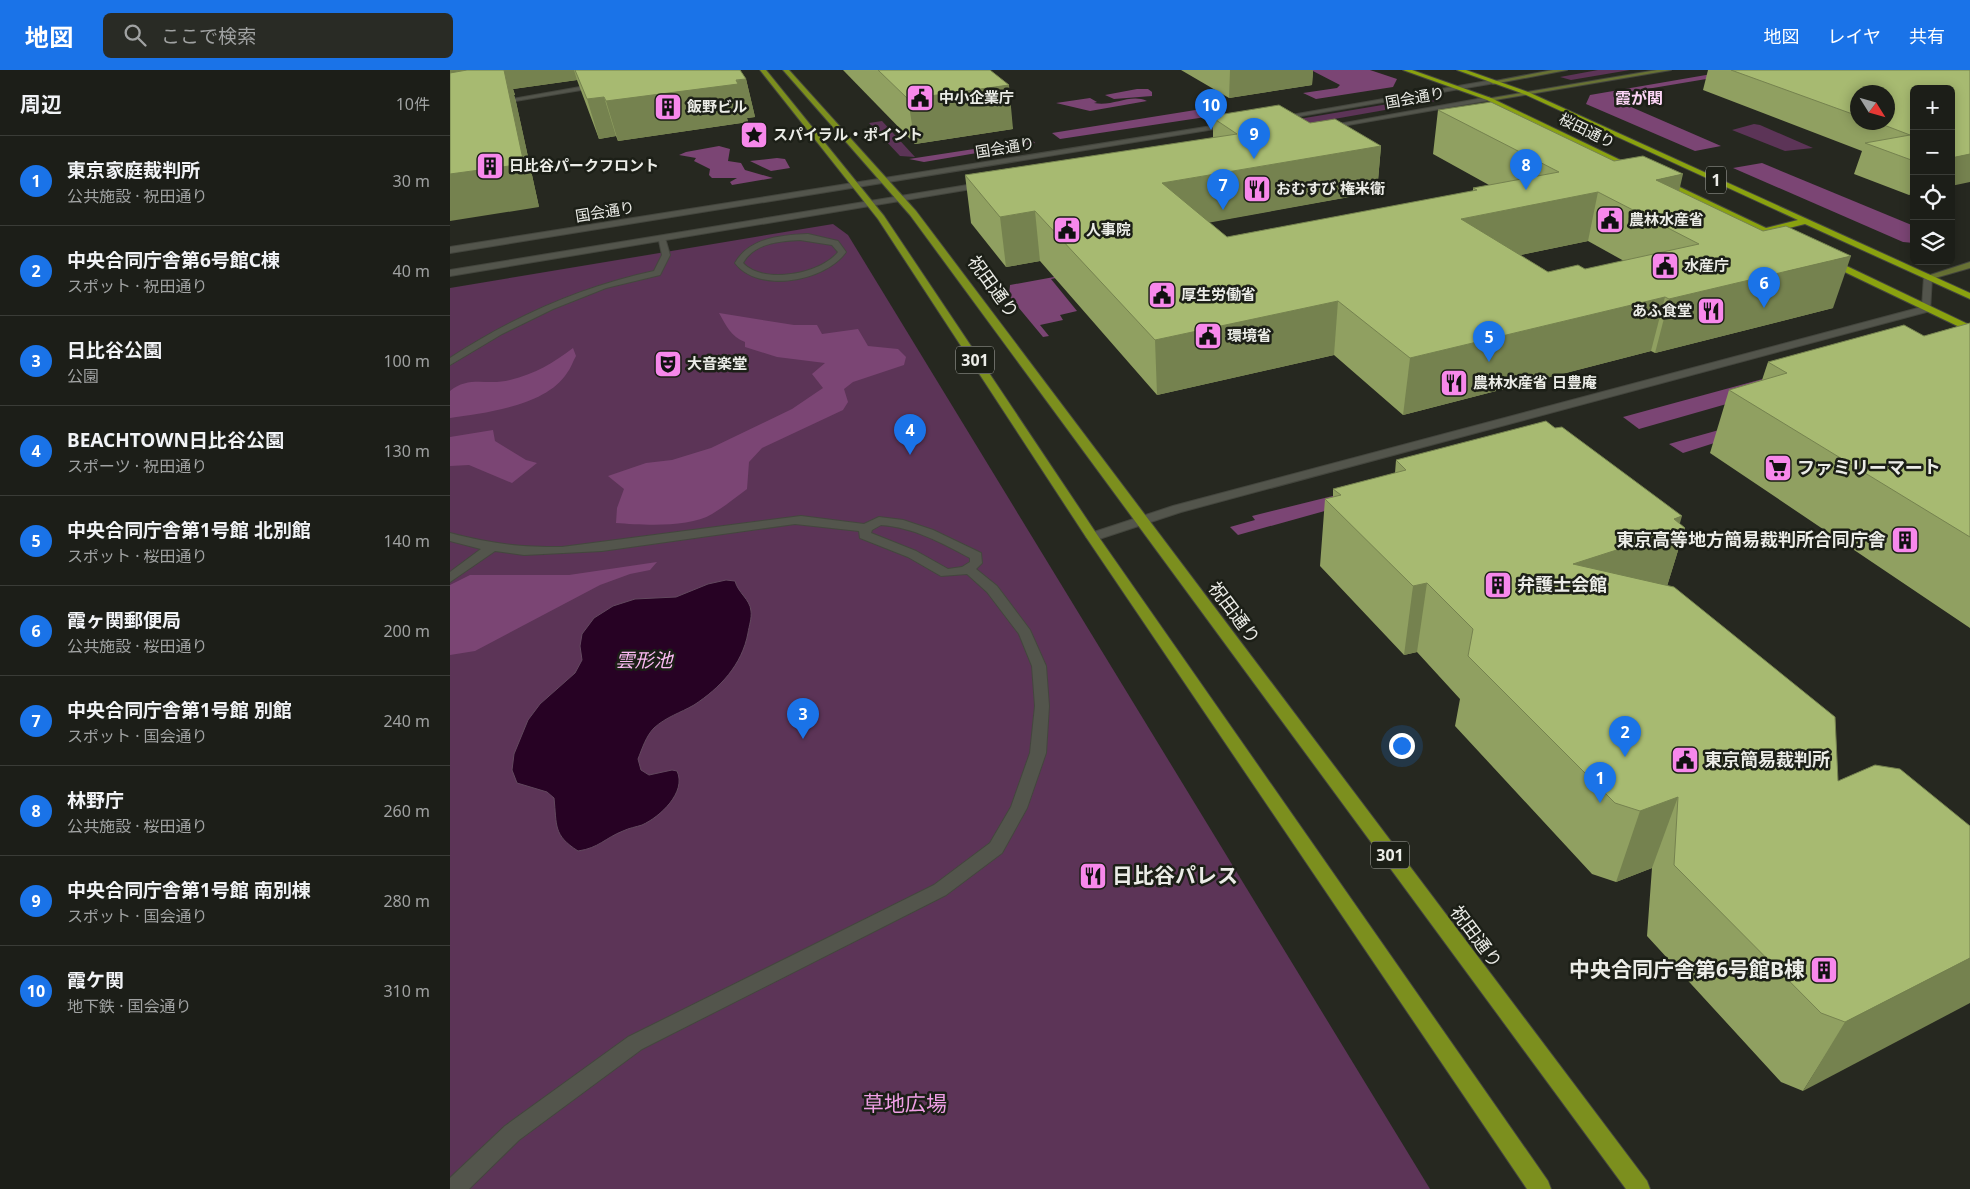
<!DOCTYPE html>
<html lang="ja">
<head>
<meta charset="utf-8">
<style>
  :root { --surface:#1c1e18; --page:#292b25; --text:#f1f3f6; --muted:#a0a2a2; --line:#3a3c37; --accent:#1a73e8 }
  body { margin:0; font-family:"Noto Sans","Noto Sans JP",sans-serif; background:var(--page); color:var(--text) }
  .controls { position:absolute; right:15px; top:15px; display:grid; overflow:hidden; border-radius:8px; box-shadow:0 2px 12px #0003 }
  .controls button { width:45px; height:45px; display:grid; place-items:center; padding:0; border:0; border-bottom:1px solid var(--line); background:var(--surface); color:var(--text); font:25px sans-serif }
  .compass { position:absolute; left:1400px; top:15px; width:45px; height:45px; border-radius:50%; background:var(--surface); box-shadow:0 2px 12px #0003; rotate:127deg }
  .you { position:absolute; left:951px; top:675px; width:18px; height:18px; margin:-12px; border:4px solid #fff; border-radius:50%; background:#1a73e8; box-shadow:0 0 0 8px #1a73e833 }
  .badge { display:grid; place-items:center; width:32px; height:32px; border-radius:50%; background:var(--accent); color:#fff; font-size:16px; font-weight:700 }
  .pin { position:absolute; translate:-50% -41px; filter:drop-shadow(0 1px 2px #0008) }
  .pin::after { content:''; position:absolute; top:26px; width:18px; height:15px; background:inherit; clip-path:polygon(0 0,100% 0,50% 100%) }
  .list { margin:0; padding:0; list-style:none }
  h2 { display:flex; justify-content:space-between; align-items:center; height:65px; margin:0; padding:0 20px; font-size:21px }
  h2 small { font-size:16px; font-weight:400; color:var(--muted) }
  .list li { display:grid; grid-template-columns:32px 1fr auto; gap:15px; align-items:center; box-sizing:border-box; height:90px; padding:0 20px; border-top:1px solid var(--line) }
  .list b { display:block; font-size:19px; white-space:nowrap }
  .list p { margin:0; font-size:16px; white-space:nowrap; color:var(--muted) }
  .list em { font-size:16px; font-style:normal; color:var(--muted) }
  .icon { flex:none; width:28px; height:28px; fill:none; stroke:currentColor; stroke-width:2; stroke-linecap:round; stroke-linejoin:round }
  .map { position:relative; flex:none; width:1520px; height:1119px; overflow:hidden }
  header { display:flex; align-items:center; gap:30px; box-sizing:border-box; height:70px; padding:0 25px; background:var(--accent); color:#fff }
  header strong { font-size:24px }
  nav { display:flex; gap:28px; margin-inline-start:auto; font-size:18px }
  .search { width:350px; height:45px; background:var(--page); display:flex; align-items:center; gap:12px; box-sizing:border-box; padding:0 18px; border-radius:8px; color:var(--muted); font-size:19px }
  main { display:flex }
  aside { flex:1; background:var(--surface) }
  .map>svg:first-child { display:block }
  .green { fill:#5c3457 }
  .forest { fill:#7b4574 }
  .water { fill:#270224; stroke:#62485e }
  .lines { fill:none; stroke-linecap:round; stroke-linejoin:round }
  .pedestrian-casing { stroke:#44463e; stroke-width:2 }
  .tertiary-casing { stroke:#44463e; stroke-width:2 }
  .secondary-casing { stroke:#44463e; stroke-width:2 }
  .primary-casing { stroke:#44463e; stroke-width:2 }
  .trunk-casing { stroke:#44463e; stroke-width:2 }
  .pedestrian { fill:#53554c; fill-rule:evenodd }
  .tertiary { fill:#53554c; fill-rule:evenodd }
  .secondary { fill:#687235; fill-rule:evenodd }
  .primary { fill:#7c8f1e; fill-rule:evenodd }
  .trunk { fill:#8aa20f; fill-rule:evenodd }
  .wall { fill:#90a061; fill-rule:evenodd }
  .shaded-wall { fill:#75824f }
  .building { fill:#a7ba71; stroke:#75824f; fill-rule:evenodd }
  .labels { text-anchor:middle; stroke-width:5; stroke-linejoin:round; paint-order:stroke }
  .far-poi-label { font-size:15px; font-weight:bold; fill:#ebece7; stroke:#1c1f17; text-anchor:start }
  .far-street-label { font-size:15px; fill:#ebece7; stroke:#1c1f17 }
  .far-quarter-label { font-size:16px; font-weight:bold; fill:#fcd5f6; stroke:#1c1f17 }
  .shield { fill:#1c1f17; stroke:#adaea9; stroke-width:1 }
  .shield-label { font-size:16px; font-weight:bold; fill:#ebece7 }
  .street-label { font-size:18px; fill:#ebece7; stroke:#1c1f17 }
  .poi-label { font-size:18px; font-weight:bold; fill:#ebece7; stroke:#1c1f17; text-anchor:start }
  .water-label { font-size:19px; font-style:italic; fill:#fcbbf3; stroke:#1c1f17 }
  .near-poi-label { font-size:21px; font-weight:bold; fill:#ebece7; stroke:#1c1f17; text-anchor:start }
  .near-park-label { font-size:21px; fill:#ef9fe5; stroke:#1c1f17 }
</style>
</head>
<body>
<header>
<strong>地図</strong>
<div class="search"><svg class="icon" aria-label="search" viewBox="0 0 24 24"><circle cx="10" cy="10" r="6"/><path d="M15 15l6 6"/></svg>ここで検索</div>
<nav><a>地図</a><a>レイヤ</a><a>共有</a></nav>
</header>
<main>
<aside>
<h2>周辺<small>10件</small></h2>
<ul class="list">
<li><span class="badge">1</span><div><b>東京家庭裁判所</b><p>公共施設 · 祝田通り</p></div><em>30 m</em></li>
<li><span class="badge">2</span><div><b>中央合同庁舎第6号館C棟</b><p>スポット · 祝田通り</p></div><em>40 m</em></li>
<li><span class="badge">3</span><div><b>日比谷公園</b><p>公園</p></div><em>100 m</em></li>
<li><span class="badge">4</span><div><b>BEACHTOWN日比谷公園</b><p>スポーツ · 祝田通り</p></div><em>130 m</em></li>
<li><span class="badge">5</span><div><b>中央合同庁舎第1号館 北別館</b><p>スポット · 桜田通り</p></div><em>140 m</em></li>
<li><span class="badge">6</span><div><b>霞ヶ関郵便局</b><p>公共施設 · 桜田通り</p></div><em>200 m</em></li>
<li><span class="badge">7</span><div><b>中央合同庁舎第1号館 別館</b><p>スポット · 国会通り</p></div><em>240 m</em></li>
<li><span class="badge">8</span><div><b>林野庁</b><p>公共施設 · 桜田通り</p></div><em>260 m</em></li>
<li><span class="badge">9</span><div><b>中央合同庁舎第1号館 南別棟</b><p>スポット · 国会通り</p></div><em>280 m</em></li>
<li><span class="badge">10</span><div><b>霞ケ関</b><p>地下鉄 · 国会通り</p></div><em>310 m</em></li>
</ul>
</aside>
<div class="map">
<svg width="1520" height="1119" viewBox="0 0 1520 1119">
  <rect width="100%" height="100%" fill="#262820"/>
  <g class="green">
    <polygon points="1148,0 1180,0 1121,10 1110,7"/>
    <polygon points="974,28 986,31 833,58 825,53"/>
    <polygon points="432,51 465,87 450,86 419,53"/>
    <polygon points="1304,54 1310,55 1363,78 1335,81 1282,60"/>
    <polygon points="383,154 398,165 980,1119 0,1119 0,218"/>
  </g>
  <g class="forest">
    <polygon points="861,0 920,0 947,9 943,17 866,29 853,23 887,18 890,15"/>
    <polygon points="1285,0 1292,3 1167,24 1165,30 1271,76 1245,81 1136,34 1140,25"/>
    <polygon points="687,19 698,19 702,22 702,26 664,29 655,25"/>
    <path d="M640,28L647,32L644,33C663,37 680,23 697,31L640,41L606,33Z"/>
    <polygon points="758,38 769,45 610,69 602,63"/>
    <polygon points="582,70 585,73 474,92 459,89"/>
    <polygon points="269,76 280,79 278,91 291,93 295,100 323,108 282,115 280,112 287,108 262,108 259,105 260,99 244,91 246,88 229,85 236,82"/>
    <polygon points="327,88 335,89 340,98 321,101 300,91"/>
    <polygon points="1312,93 1464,156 1464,173 1453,172 1283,98"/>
    <polygon points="615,205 616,206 601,209 627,241 610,245 613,250 590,255 599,266 593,267 559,226 560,215"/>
    <path d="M269,243L344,255H367L372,264L408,259L418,276L448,279L456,287L454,295L403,312L394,319L398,332L393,340L312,378L299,392L297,419C286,427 274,437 262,444C239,458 193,455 166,453L167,438L174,419L158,406L196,393L222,390L261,378L342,339L373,318L362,304L375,293L327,287L295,277V272C281,267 276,255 269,243Z"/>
    <polygon points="1467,267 1452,284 1189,359 1173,347"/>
    <path d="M123,278L126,286C123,291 121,298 117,303C96,336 35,343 0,348V321C19,305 38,316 60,310C85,304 103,293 123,278Z"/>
    <polygon points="43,360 45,371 76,390 87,393 62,413 19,395 0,396 0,367"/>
    <polygon points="1269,360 1280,368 1233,383 1219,374"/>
    <polygon points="927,415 936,424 788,465 780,457 805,450 802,446"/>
    <polygon points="207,492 200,500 180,504 150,515 25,581 0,585 0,515 20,505 119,505"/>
  </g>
  <path class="water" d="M276,510L285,511C288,523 300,529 301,541C302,548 299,556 298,563C292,595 270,618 244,635C230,643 216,647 204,658C196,666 192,679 188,689L191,700L199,705L222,700L227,701C237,722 210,747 192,755C186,757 179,758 173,761C155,768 149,778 128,781C103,765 107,756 104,728L97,722L67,713L62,700L64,684L78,650L90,634L125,603L132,590L130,576L132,564L144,548L163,536L185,529L226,527L258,514Z"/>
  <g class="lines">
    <g class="pedestrian-casing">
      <g id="pedestrian">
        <path d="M358,164L388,171L396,182C376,211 308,224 285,193C299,168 331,165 358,164ZM350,170L382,175L388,182C371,204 313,215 293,193C304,173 330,171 350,170Z"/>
        <path d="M208,166L215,168L220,185L210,205L156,218L103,239L52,264L0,295V288C63,247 130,217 204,201L212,185Z"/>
        <path d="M351,446L414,454L429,447L453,450L483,460L531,483L532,493L526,499L547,516L580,560L596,596L599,636L596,683L577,738L552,783L496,825L192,979L69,1070L19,1119H0V1108L55,1056L178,967L484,815L540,773L561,737L580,683L585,636L582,596L569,564L537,522L517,504L491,506L458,487L410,468L409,461L345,454L152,481L74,485L45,481L0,512V502L31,479L0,471V463C42,474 69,477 112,477ZM431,455C463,457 492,473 520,488V492L512,497L498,499L466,481L421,463L422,460Z"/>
      </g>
    </g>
    <g class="tertiary-casing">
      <g id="tertiary">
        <polygon points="1043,10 1045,13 827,50 824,48"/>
        <polygon points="147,14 149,17 48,34 45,32"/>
        <polygon points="1039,27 1041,30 875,59 872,57"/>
        <polygon points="781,53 783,56 0,183 0,177"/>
        <polygon points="536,112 540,114 539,116 0,206 0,200"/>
        <polygon points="1478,204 1482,207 1480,241 731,442 646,470 642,471 636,467 638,464 723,436 1472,237 1474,207"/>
      </g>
    </g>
    <g class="secondary-casing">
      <g id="secondary">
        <polygon points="1103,0 1117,0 1043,14 1040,12"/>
        <polygon points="1207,0 1221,0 1039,31 1036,29"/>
        <polygon points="1520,192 1520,198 1478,210 1474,207"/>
      </g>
    </g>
    <g class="primary-casing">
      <g id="primary">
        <polygon points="310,0 316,0 434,146 648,466 1098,1111 1101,1119 1077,1119 636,467 428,149"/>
        <polygon points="333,0 339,0 466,141 1197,1111 1200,1119 1176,1119 460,145"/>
      </g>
    </g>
    <g class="trunk-casing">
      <g id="trunk">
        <polygon points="953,0 962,0 1041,28 1187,98 1180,100 1037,30"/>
        <polygon points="1007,0 1016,0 1078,22 1520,223 1520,229 1355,154 1323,162 1334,168 1327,170 1210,113 1217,111 1316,158 1348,150 1074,24"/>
        <polygon points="1378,190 1384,190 1520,255 1520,262 1378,194"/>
      </g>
    </g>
    <use href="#pedestrian" class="pedestrian"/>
    <use href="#tertiary" class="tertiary"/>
    <use href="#secondary" class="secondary"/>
    <use href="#primary" class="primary"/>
    <use href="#trunk" class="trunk"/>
  </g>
  <g class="wall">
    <polygon points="0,0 290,0 296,9 305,47 297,48 298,52 168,71 166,66 149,69 127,10 63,19 65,25 64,25 66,32 89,137"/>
    <polygon points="393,0 540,0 563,59 465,74"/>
    <polygon points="731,0 863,0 862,15 779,28"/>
    <path d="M1258,0H1520L1464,19V125H1459L1404,104L1412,81L1253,20ZM1408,22L1438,52H1408Z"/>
    <path d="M988,40L1164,91L1229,121L1383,238L1205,283L1201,281L953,345L884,285L707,325L590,191L556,197L521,153L515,105L763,68V48L768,47V45L860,53L931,76L927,122L759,152L777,167L1023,121V118L1039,115L983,84ZM1138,171L1174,191L1135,199L1098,202L1070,185Z"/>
    <polygon points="1520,253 1520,558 1260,383 1279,320 1312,310 1318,292 1474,266"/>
    <polygon points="946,390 1230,454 1235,458 1217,516 1388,711 1520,756 1353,1021 1331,1012 1197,866 1202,798 1166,812 1142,804 1005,656 1010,629 967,582 954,585 870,496 875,429 883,427 883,419 945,403"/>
  </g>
  <g class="shaded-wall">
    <polygon points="0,0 124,0 127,10 63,19 65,25 64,25 66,32 89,137 0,151"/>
    <polygon points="780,0 863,0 862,15 779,28"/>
    <polygon points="296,9 305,47 297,48 298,52 168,71 156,31"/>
    <polygon points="559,15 563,59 465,74 458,29"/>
    <polygon points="154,27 166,66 149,69 137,29"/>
    <polygon points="931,76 927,122 713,161 712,113"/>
    <polygon points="1520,84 1520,112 1501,116 1501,88"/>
    <polygon points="1233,104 1222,152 1206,110"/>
    <polygon points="1464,114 1464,125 1459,125"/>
    <polygon points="1148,122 1138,171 1004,199 1011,149"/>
    <polygon points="585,141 590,191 556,197 550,147"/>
    <polygon points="1401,186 1383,238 1205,283 1219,229"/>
    <polygon points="1215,227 1201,281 953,345 960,288"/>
    <polygon points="888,231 884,285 707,325 705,270"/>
    <polygon points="1232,446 1228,460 1235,458 1214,526 1123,494 1224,449"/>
    <polygon points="977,513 967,582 954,585 963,516"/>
    <polygon points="1228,727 1202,798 1166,812 1190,741"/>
    <polygon points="1520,888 1520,933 1353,1021 1395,952"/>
  </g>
  <g class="building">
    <polygon points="17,0 54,0 74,94 0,104 0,3"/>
    <polygon points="125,0 290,0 296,9 286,10 288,14 156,31 154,27 137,29"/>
    <polygon points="428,0 540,0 559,15 458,29"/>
    <polygon points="1281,0 1520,0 1520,84 1501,88 1501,19 1464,19 1464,91 1415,73 1460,65 1426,52 1438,52 1438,22 1408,22 1408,46"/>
    <path d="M1041,32L1164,91L1193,86L1233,104L1206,110L1313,161L1336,156L1401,186L1219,229L1215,227L960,288L888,231L705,270L585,141L550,147L515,105L787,64L763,48L771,47L768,45L829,35L860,53L885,49L931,76L712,113L777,167L1027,120L1023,118L1109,102L988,40ZM1148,122L1249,174L1135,199L1128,195L1098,202L1011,149Z"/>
    <polygon points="1520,253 1520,467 1279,320 1337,303 1318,292 1454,255 1474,266"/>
    <polygon points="1096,351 1105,358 1112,357 1232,446 1224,449 1235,458 1123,494 1224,517 1385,647 1388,711 1425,695 1450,699 1520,756 1520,888 1395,952 1371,943 1224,795 1228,727 1190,741 1165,733 1018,586 1023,559 977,513 963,516 875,429 891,425 883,419 956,400 946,390"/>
  </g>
  <defs>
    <g id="civic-square" transform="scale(1.4375)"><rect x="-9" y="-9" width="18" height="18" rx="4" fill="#f788eb" stroke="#1c1f17"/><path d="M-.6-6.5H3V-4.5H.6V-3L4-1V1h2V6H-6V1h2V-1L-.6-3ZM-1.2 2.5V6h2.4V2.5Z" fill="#111"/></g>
    <g id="building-square" transform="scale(1.4375)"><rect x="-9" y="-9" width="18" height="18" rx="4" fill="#f788eb" stroke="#1c1f17"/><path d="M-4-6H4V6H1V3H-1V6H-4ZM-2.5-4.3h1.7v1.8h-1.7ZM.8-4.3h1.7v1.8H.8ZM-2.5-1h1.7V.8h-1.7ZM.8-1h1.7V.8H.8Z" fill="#111"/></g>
    <g id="sight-square" transform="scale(1.4375)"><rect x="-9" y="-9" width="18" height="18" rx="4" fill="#f788eb" stroke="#1c1f17"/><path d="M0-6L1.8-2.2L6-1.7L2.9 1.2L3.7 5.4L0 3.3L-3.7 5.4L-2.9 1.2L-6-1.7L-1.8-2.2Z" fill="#111"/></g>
    <g id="restaurant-square" transform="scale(1.4375)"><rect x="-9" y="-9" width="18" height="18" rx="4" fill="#f788eb" stroke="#1c1f17"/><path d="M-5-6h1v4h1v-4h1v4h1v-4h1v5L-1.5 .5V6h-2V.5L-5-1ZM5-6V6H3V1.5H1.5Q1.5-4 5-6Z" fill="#111"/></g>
    <g id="theatre-square" transform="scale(1.4375)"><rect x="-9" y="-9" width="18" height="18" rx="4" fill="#f788eb" stroke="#1c1f17"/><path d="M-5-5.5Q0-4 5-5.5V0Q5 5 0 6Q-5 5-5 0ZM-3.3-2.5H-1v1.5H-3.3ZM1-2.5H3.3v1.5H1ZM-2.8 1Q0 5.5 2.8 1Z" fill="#111"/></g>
    <g id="supermarket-square" transform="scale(1.4375)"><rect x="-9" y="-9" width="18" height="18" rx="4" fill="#f788eb" stroke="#1c1f17"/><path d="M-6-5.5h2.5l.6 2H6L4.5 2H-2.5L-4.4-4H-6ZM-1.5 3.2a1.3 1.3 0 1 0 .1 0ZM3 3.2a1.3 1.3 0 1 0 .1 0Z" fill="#111"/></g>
  </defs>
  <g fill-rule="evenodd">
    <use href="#civic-square" x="470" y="28"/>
    <use href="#building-square" x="218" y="37"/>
    <use href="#sight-square" x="304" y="65"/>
    <use href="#building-square" x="40" y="96"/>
    <use href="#restaurant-square" x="807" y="119"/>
    <use href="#civic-square" x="1160" y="150"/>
    <use href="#civic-square" x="617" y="160"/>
    <use href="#civic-square" x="1215" y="196"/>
    <use href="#civic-square" x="712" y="225"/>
    <use href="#restaurant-square" x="1261" y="241"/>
    <use href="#civic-square" x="758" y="266"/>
    <use href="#theatre-square" x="218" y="294"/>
    <use href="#restaurant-square" x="1004" y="313"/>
    <use href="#supermarket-square" x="1328" y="398"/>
    <use href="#building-square" x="1455" y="470"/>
    <use href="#building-square" x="1048" y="515"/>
    <use href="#civic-square" x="1235" y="690"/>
    <use href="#restaurant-square" x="643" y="806"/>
    <use href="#building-square" x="1374" y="900"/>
  </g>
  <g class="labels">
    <g class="far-poi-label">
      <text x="489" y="33">中小企業庁</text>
      <text x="237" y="42">飯野ビル</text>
      <text x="323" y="70">スパイラル・ポイント</text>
      <text x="59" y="101">日比谷パークフロント</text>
      <text x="826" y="124">おむすび 権米衛</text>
      <text x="1179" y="155">農林水産省</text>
      <text x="636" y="165">人事院</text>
      <text x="1234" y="201">水産庁</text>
      <text x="731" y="230">厚生労働省</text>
      <text x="1242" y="246" text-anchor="end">あふ食堂</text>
      <text x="777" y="271">環境省</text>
      <text x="237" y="299">大音楽堂</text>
      <text x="1023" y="318">農林水産省 日豊庵</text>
    </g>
    <g class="far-street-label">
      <text transform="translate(965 28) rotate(-10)" y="5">国会通り</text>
      <text transform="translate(1137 61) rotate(26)" y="5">桜田通り</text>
      <text transform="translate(555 78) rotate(-9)" y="5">国会通り</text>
      <text transform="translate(155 142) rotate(-9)" y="5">国会通り</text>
    </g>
    <g class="far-quarter-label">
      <text x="1189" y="34">霞が関</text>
    </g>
    <g class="shield">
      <rect x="1256" y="96.5" width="20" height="27" rx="4"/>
      <rect x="506" y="276.5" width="38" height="27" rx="4"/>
      <rect x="921" y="771.5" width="38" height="27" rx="4"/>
    </g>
    <g class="shield-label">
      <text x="1266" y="116">1</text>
      <text x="525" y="296">301</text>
      <text x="940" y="791">301</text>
    </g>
    <g class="street-label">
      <text transform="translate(543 217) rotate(54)" y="6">祝田通り</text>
      <text transform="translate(784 543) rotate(53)" y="6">祝田通り</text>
      <text transform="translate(1026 867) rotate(53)" y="6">祝田通り</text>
    </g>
    <g class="poi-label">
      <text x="1347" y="404">ファミリーマート</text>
      <text x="1436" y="476" text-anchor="end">東京高等地方簡易裁判所合同庁舎</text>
      <text x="1067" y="521">弁護士会館</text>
      <text x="1254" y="696">東京簡易裁判所</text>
    </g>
    <g class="water-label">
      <text x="194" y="597">雲形池</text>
    </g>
    <g class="near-poi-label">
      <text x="662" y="813">日比谷パレス</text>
      <text x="1355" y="907" text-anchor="end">中央合同庁舎第6号館B棟</text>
    </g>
    <g class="near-park-label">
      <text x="455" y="1041">草地広場</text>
    </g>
  </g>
</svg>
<div class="controls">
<button>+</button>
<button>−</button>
<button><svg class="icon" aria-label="locate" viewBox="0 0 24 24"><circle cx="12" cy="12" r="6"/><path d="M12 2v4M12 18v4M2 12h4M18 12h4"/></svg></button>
<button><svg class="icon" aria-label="layers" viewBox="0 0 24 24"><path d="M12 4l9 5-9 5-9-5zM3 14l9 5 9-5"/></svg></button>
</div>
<svg class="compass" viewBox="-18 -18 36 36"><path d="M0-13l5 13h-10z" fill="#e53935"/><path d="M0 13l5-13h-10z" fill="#a0a2a2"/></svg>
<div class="you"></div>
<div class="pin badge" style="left:1150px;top:733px">1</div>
<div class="pin badge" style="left:1175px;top:687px">2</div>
<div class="pin badge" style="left:353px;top:669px">3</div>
<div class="pin badge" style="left:460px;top:385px">4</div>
<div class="pin badge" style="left:1039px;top:292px">5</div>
<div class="pin badge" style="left:1314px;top:238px">6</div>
<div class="pin badge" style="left:773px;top:140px">7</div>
<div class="pin badge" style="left:1076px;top:120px">8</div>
<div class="pin badge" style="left:804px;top:89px">9</div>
<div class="pin badge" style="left:761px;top:60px">10</div>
</div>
</main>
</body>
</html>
